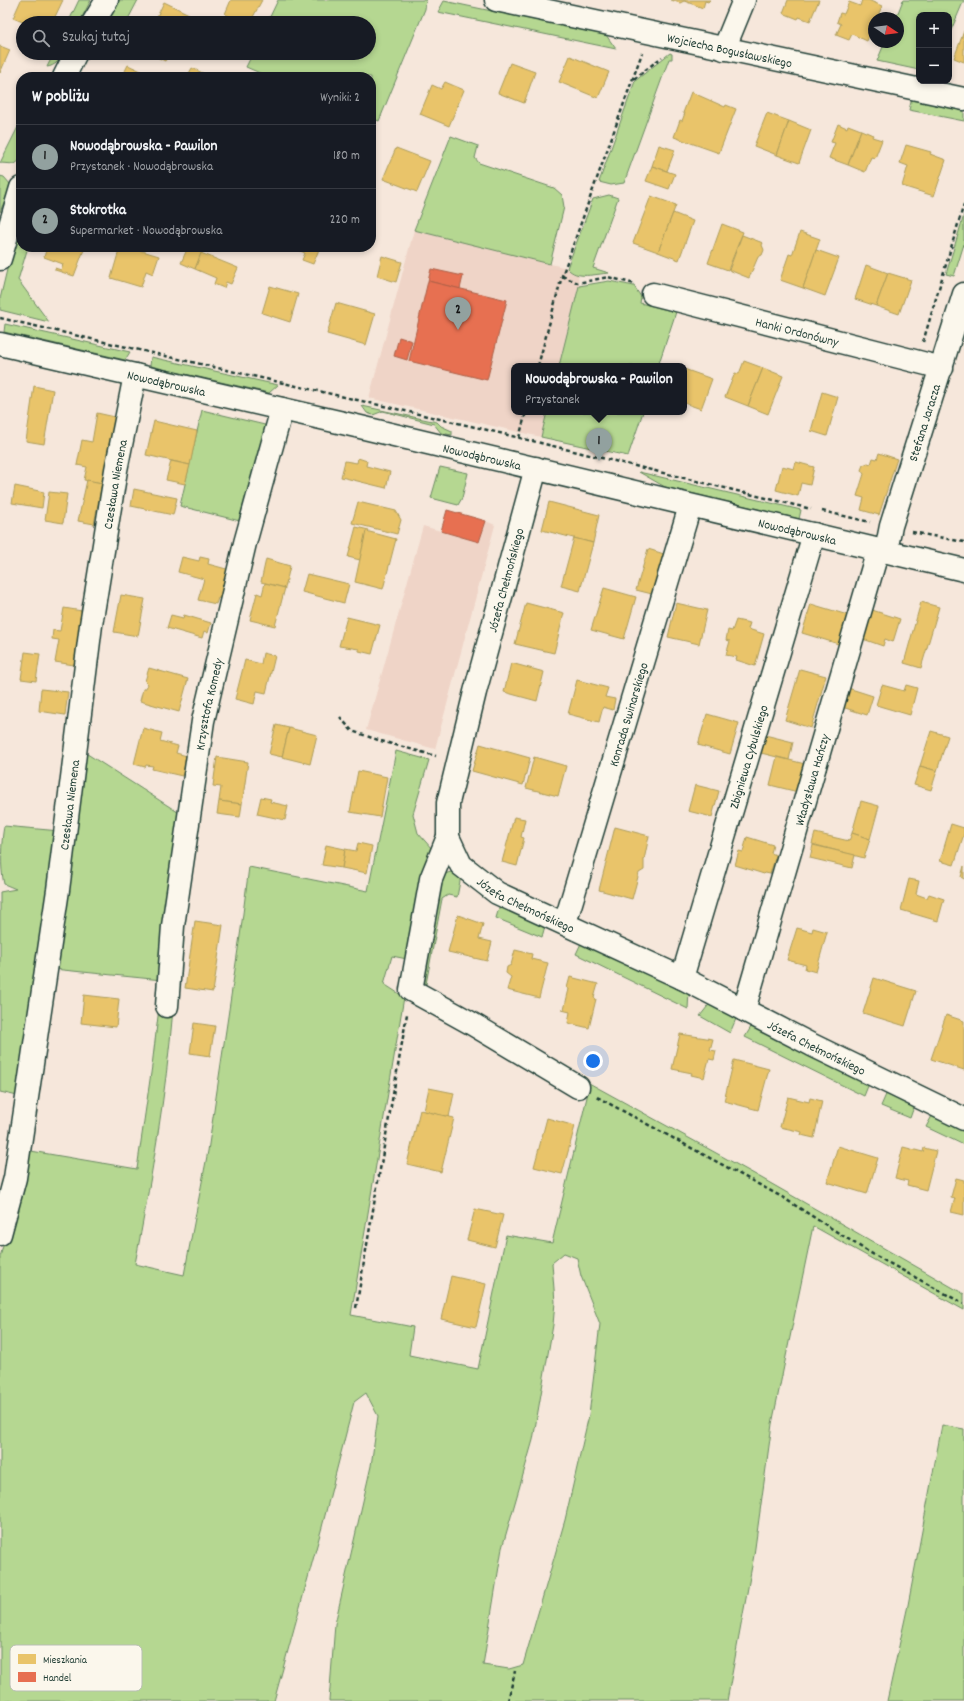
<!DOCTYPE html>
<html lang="pl">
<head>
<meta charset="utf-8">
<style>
  :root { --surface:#171b24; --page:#242831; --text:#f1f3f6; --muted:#9ea1a6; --line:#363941; --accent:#92a19f }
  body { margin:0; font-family:Dekko,sans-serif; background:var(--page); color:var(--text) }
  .controls { position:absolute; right:12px; top:12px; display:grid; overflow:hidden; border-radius:8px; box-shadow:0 2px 6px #0003 }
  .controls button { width:36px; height:36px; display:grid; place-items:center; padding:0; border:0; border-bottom:1px solid var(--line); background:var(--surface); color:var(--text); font:20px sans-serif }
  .compass { position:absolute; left:868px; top:12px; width:36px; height:36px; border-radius:50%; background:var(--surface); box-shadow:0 2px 6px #0003; rotate:103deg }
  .you { position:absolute; left:593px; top:1061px; width:14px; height:14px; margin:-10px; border:3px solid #fff; border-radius:50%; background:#1a73e8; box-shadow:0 0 0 6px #1a73e833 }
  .badge { display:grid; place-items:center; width:26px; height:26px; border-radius:50%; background:var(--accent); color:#111; font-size:13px; font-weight:700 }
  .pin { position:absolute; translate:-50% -33px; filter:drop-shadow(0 1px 2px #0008) }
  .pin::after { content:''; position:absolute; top:21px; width:14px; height:12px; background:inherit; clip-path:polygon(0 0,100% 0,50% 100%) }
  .popup { position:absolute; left:511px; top:363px; width:176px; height:52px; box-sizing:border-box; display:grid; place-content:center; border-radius:8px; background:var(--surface); filter:drop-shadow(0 1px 3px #0005); font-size:13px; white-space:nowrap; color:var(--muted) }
  .popup b { font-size:15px; color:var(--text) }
  .popup::after { content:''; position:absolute; left:50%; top:100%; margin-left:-8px; border:8px solid transparent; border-top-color:var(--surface) }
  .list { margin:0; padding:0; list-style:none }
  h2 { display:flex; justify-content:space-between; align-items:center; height:52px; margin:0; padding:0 16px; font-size:17px }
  h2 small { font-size:13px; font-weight:400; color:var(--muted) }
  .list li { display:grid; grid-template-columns:26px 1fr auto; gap:12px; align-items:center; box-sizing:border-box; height:64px; padding:0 16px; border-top:1px solid var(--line) }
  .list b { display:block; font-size:15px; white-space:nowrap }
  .list p { margin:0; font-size:13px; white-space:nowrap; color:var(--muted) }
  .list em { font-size:13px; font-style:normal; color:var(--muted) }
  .icon { flex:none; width:22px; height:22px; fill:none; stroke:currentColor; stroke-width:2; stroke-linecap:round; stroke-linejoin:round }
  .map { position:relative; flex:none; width:964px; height:1701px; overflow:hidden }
  .search { position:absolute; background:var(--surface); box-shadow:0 2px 6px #0003; left:16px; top:16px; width:360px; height:44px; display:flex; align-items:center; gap:10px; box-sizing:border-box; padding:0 14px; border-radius:22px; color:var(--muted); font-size:15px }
  .panel { position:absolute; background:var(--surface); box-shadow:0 2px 6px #0003; left:16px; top:72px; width:360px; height:180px; border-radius:16px }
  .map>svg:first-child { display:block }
  .built { fill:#efd4c7 }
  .green { fill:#b5d791; stroke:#6a8a62; fill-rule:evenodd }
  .homes { fill:#e9c46a; stroke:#ac9c5a }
  .shops { fill:#e76f51; stroke:#ab6048 }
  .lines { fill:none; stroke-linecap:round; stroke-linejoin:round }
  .minor-casing { stroke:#1f3d34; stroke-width:25 }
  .path { stroke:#1f3d34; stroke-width:2.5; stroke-dasharray:4 3; stroke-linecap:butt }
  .minor { stroke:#fbf7ec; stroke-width:22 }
  .labels { text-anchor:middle; stroke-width:4; stroke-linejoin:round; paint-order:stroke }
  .street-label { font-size:13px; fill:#1f3d34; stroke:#fbf7ec }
  .key { fill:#fbf7ec; stroke:#b9bfb5; stroke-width:1 }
  .key-label { font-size:11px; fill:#1f3d34 }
</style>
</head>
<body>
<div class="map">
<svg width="964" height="1701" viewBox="0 0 964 1701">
  <rect width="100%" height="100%" fill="#f6e7db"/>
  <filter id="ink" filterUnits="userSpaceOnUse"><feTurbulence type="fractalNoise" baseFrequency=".025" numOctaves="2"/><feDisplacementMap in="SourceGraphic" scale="8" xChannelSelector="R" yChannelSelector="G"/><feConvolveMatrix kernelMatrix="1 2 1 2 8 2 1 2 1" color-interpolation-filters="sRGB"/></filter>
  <g filter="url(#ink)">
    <g class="built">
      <polygon points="414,230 567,268 571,272 578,275 579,286 559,366 514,366 514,412 547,412 541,437 369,398"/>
      <polygon points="486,521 495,525 435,749 366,730 423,526 479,542"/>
    </g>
    <g class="green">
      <polygon points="79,0 91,0 79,23 68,23"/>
      <polygon points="116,0 138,0 126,23 104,22"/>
      <polygon points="278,0 426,0 425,9 379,121 371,118 371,77 269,77 246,67 253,53 369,53 369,23 267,23"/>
      <polygon points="903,0 964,0 949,35 949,15 919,15 919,70 877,61 885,42 898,42 898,18 896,18"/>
      <polygon points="444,1 606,35 616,49 438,12"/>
      <path d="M54,53H64C60,60 55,66 47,67Z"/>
      <polygon points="670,53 672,54 672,59 669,59 624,183 611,185 599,182 635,81"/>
      <polygon points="912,98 964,110 964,121 909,110"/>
      <polygon points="21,121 20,160 15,164 0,163"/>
      <polygon points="451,136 478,146 475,158 479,163 554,188 562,195 564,207 550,264 414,230"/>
      <polygon points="0,176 4,177 11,185 0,212"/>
      <path d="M609,195L618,198L593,268L609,273C595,274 577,280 567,268L593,199Z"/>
      <polygon points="964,215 964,244 954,276 946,274"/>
      <polygon points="15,236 21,238 21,247 28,247 18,280 49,322 0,310 0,299"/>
      <polygon points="609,281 634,286 641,297 640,303 676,312 658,366 559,366 579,286"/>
      <polygon points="5,324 130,352 125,360 4,332"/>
      <polygon points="151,357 278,385 269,393 150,366"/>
      <polygon points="362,406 437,422 441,426 452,431 452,435 441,433 434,424 383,411 373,415 367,413"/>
      <polygon points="202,410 269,426 244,522 180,506"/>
      <polygon points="547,412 643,412 628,456 541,437"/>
      <polygon points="440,467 468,473 462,498 458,505 431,498"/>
      <polygon points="639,472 801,510 799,519 665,487"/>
      <polygon points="81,750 184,816 162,980 53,969"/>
      <path d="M396,751L429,760L413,814L418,833L432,849L407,959L392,956L384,984L404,997L351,1315L413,1327L409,1355L478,1369L506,1235L552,1243L587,1097L589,1083L756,1175L964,1294V1310L813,1226L772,1424L754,1555L727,1701H329L335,1624L371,1466L378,1416L366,1393L354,1402L322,1527L274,1701H0V1257L14,1207L25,1150L137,1169L152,1066L159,1008L173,1009C166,1095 151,1180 135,1264L184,1275L208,1151L241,929L249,867L368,891ZM564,1253L577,1258L581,1276L600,1324L589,1415L565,1520L523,1665L509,1669L483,1665L502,1548L533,1440L553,1325L555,1302L552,1263Z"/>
      <path d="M4,826L60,831L22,1097L0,1092V892L16,889L4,884C0,867 1,844 4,826Z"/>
      <polygon points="451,872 461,876 457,897 448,895 442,899 426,984 423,980 433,904 444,874"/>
      <polygon points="501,901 546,922 542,937 496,918"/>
      <polygon points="583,939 689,991 688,1009 576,954"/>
      <polygon points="711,1002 738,1014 730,1033 700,1016"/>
      <polygon points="754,1022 870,1081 864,1096 745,1037"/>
      <polygon points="888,1090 915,1104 910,1118 881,1106"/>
      <polygon points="933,1114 964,1129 964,1145 926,1127"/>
      <polygon points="942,1425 964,1429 964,1701 887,1701 908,1605"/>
    </g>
    <g class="homes">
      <polygon points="21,0 63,0 52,23 45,20 43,23 25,23 13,18"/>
      <polygon points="231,0 262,0 253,17 258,20 257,23 242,23 225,14"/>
      <polygon points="671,0 710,0 708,2 705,1 703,8 684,1 680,3"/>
      <polygon points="788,0 819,0 810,21 799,17 798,19 783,13"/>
      <polygon points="862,0 868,0 882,6 877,18 874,18 874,24 867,41 852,34 849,40 836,35 841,24 837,22 840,13 844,14 849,2 860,6"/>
      <polygon points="164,2 189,14 184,23 154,23"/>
      <polygon points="964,31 964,62 954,58"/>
      <polygon points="0,46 10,50 0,73"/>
      <polygon points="149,53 169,53 165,61"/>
      <polygon points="570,56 609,72 598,98 559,82"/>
      <polygon points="510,63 535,72 524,103 498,93"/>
      <polygon points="128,65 154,77 122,77"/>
      <polygon points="192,68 211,77 187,77"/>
      <polygon points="445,82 464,90 449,126 420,114 432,85 441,89"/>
      <polygon points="691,92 725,107 726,105 736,109 719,153 674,137 680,120 682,121 685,113 683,113"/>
      <polygon points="767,113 789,121 777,155 754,146"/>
      <polygon points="789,121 811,130 799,163 777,155"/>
      <polygon points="838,124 847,128 848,125 861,130 848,165 829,158 835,143 831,142"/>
      <polygon points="861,130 873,135 872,137 882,140 875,158 871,157 865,172 848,165"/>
      <polygon points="659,145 675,150 667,171 652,166"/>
      <polygon points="906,145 931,152 930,154 946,160 934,196 902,186 908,166 900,163"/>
      <polygon points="396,148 430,161 417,192 383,179"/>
      <polygon points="652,166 675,174 669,189 646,181"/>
      <polygon points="651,196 676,205 658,252 633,243"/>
      <polygon points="673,213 693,221 679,260 658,252"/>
      <polygon points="722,224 743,232 728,270 708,263"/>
      <polygon points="800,232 820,239 803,288 780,280 789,254 792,255"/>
      <polygon points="742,235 763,243 762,245 764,250 762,255 758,257 749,278 729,270"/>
      <polygon points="47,247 85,247 74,276 55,270 55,268 61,270 63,264 44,257"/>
      <polygon points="120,247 129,247 159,256 153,274 146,271 141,287 111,278"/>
      <polygon points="188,247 204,247 195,269 181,263"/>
      <polygon points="291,247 320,247 313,264 302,260 305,253"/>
      <polygon points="816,250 839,258 825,296 803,288"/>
      <polygon points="201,253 238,268 231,284 226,282 224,288 214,284 216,278 195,269"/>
      <polygon points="382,256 402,262 396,282 377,276"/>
      <polygon points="866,265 888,273 876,306 855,299"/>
      <polygon points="888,273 911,280 899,314 876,306"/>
      <polygon points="270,286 298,294 290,322 262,313"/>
      <polygon points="336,303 375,314 366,345 327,334"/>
      <polygon points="744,361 763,368 748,406 725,397 735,373 739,374"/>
      <polygon points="763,368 783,376 768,414 748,406"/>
      <polygon points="684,369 712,379 701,409 684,403"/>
      <polygon points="34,386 53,390 44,444 26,441"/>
      <polygon points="822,392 838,397 827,436 811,431"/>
      <polygon points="97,413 115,417 102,483 84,480 87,467 77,465 82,440 92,442"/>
      <polygon points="154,421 197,431 190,465 146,455"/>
      <polygon points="879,453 897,459 879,515 861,510 864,498 857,496 864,474 861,470 863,465 868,463 871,464 873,458 877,459"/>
      <polygon points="358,458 367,461 366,466 390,472 386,488 341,477 345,461 357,463"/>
      <polygon points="171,461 190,465 185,484 166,480"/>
      <polygon points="796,462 814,467 810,485 801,483 798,496 776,490 782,466 794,469"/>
      <polygon points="87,480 102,483 94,524 78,521"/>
      <polygon points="15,486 44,492 42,508 12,503"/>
      <polygon points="134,489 177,498 173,515 131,506"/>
      <polygon points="49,492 67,494 63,523 45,520"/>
      <polygon points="358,502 396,511 401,520 397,534 352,523"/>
      <polygon points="549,502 599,515 593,543 542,530"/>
      <polygon points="356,527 369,530 368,532 366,531 360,560 348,557"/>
      <polygon points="366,531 396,539 383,589 355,582"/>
      <polygon points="574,538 593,543 580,591 561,586"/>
      <polygon points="648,549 664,554 652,594 636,590"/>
      <polygon points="182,557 199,561 200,557 209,559 208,564 230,570 222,599 218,598 216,604 198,600 204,579 178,572"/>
      <polygon points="266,559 290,566 285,588 261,582"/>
      <polygon points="307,574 349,584 344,603 302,592"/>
      <polygon points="265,583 285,588 275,626 250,620 257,593 262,595"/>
      <polygon points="604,588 636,597 624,639 591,630"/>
      <polygon points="121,595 145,599 138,636 114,632"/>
      <polygon points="921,602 939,607 921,668 904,663"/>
      <polygon points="526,603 564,613 554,653 515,644"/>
      <polygon points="676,603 707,610 699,644 668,637"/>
      <polygon points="811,604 851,616 842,645 802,633"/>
      <polygon points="64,608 82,611 74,665 55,662 59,640 52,639 53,630 60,631"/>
      <polygon points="869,609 900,619 893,642 885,639 883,646 860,638"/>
      <polygon points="171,615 183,618 184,615 211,623 208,633 204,631 202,638 167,628"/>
      <polygon points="347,617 380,625 372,654 359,651 359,649 339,646"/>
      <polygon points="736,620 750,623 748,629 764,634 755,666 736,660 737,657 726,655 730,641 726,640 728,630 732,631"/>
      <polygon points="25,652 40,654 36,681 21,679"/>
      <polygon points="263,653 275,656 266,693 257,691 254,704 235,699 245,660 261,664"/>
      <polygon points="511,663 544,672 537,701 504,692"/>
      <polygon points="149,668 188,679 179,712 140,701 143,689 146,688 148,684 145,681"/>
      <polygon points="800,669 826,676 811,728 785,720"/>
      <polygon points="577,680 608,688 605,697 615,699 613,710 603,707 599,722 568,714"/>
      <polygon points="882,685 904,691 906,685 917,688 910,715 876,705"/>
      <polygon points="848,688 873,696 867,715 842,707"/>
      <polygon points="41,689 68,692 65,715 39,711"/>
      <polygon points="707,714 739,723 730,754 698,745"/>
      <polygon points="276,725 289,728 282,757 269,754"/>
      <polygon points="143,728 162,733 160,741 178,746 176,753 187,756 182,776 152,769 153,766 146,765 145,767 134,764"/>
      <polygon points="289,728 317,735 310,764 282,757"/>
      <polygon points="931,731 948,736 937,771 920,766"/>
      <polygon points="761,734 793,742 789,760 757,752"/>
      <polygon points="480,744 530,758 523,785 472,771"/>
      <polygon points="217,757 248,762 242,804 219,801 221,787 213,786"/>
      <polygon points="534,757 566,766 558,796 526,788"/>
      <polygon points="777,757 805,764 798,792 770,785"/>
      <polygon points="920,766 937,771 931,790 914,785"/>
      <polygon points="358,771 387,777 380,817 350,812"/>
      <polygon points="695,785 719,791 712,817 688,811"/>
      <polygon points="261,797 271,799 270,802 288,806 285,820 257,814"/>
      <polygon points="219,801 242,804 240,817 217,814"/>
      <polygon points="861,801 879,806 870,839 852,833"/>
      <polygon points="514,817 525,819 521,837 524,838 517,866 502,862"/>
      <polygon points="951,824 964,828 964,834 954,865 940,861"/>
      <polygon points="615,827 649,836 644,860 644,870 639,873 632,899 599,890"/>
      <polygon points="815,833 849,841 852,833 870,839 864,858 812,844"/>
      <polygon points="747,837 773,845 771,853 776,855 770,874 765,873 764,874 735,865 739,851 743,852"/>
      <polygon points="358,843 372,846 367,873 342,868 345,849 356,851"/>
      <polygon points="326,845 345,849 342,868 322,865"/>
      <polygon points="813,845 855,855 852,868 810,858"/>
      <polygon points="964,866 964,879 961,877"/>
      <polygon points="909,879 919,881 916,894 927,898 929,894 944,899 938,921 901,910"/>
      <polygon points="458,915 483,924 479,939 492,942 487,961 448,952"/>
      <polygon points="195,921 223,925 213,992 185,988"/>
      <polygon points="797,928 812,932 813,928 827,932 816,972 805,969 806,965 787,960"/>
      <polygon points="515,950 532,954 531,959 548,963 539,998 507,990 511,977 506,973 507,967 511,965"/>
      <polygon points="570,977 598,984 594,998 596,999 589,1028 568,1023 570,1012 562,1010 564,1010 569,989 567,988"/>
      <polygon points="874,978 916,991 905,1026 863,1013"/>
      <polygon points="84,995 119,999 116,1027 81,1023"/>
      <polygon points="946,1015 964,1021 964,1070 931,1059"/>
      <polygon points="194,1023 215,1026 210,1056 190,1053"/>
      <polygon points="680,1034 713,1039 710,1050 716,1051 714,1060 709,1059 704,1078 691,1075 692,1073 672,1069"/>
      <polygon points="734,1060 769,1069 758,1110 724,1101"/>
      <polygon points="429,1088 454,1093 449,1117 424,1111"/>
      <polygon points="788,1097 809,1102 810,1098 822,1101 814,1138 801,1135 802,1132 780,1127"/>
      <polygon points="420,1110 454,1118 441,1172 407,1164"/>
      <polygon points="547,1118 575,1126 562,1174 534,1167"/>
      <polygon points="838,1146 878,1158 867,1194 827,1182"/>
      <polygon points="903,1147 923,1152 924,1148 936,1151 926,1190 907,1185 908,1181 895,1178"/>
      <polygon points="956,1178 964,1180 964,1215 951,1212 955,1198 951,1197"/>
      <polygon points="475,1209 503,1215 495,1247 467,1240"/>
      <polygon points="451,1276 486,1284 476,1327 441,1319"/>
    </g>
    <g class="shops">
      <polygon points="431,269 463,276 460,289 428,281"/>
      <polygon points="428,281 507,300 487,380 409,361"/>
      <polygon points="399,337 412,341 407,360 394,356"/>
      <polygon points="447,510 486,521 479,542 441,531"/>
    </g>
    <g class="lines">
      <g class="minor-casing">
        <g id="minor">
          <path id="s1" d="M496,0L964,99"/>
          <polyline points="93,23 107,0"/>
          <polyline points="724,49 744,0"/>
          <polyline points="64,77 76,53"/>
          <polyline points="0,259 21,188"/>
          <path id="s2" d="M653,294L942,368"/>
          <path id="s3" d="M0,344L356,426L964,570"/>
          <path id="s4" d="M536,468L475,692L448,803V837L461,865L497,893L682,978L812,1045L964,1119"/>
          <path id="s5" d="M886,551L891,526L964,294"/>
          <polyline points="448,837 431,879 411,990 469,1022 578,1087"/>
          <path id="s6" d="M565,923L690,506"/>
          <path id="s7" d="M682,978L814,534"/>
          <path id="s8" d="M167,1006L173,926L203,721L245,543L282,409"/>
          <path id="s9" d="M744,1010L878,550"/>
          <path id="s10" d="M0,1234L15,1178L58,890L91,625L116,470L135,375"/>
        </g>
      </g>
      <g class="path">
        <polyline points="634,79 662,57"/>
        <polyline points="562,276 578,283 608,277 635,284"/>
        <polyline points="0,318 475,427 811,509"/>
        <polyline points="923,342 964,204"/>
        <polyline points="538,366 562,276 642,53"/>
        <polyline points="519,438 526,412"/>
        <polyline points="822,511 870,522"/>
        <polyline points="912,532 964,542"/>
        <polyline points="340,717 352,731 381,741 436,756"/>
        <polyline points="597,1097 782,1197 867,1251 964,1304"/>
        <polyline points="356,1308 407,1014"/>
        <polyline points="508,1701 515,1671"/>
      </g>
      <use href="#minor" class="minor"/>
    </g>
  </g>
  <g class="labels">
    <g class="street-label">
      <text dy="5" stroke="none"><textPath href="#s1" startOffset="239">Wojciecha Bogusławskiego</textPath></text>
      <text dy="5" stroke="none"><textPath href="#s2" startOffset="149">Hanki Ordonówny</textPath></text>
      <text dy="5" stroke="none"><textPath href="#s3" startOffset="171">Nowodąbrowska</textPath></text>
      <text dy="5" stroke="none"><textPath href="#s5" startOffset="134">Stefana Jaracza</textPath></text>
      <text dy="5" stroke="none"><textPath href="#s3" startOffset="495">Nowodąbrowska</textPath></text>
      <text dy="5" stroke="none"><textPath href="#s10" startOffset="759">Czesława Niemena</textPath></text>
      <text dy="5" stroke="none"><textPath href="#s3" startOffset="819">Nowodąbrowska</textPath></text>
      <text transform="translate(505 580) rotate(-75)" y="5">Józefa Chełmońskiego</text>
      <text dy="5" stroke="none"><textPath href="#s8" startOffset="305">Krzysztofa Komedy</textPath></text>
      <text dy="5" stroke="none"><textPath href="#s6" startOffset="218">Konrada Swinarskiego</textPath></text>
      <text dy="5" stroke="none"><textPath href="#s7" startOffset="231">Zbigniewa Cybulskiego</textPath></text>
      <text dy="5" stroke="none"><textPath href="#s9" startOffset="240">Władysława Hańczy</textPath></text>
      <text dy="5" stroke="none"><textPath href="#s10" startOffset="435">Czesława Niemena</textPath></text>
      <text dy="5" stroke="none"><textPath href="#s4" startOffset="488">Józefa Chełmońskiego</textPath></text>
      <text dy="5" stroke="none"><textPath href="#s4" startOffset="812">Józefa Chełmońskiego</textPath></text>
    </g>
  </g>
  <rect x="10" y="1645" width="132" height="46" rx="6" class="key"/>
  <rect x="18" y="1654" width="18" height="10" fill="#e9c46a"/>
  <rect x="18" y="1672" width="18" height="10" fill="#e76f51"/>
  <g class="key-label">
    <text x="43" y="1663">Mieszkania</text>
    <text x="43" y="1681">Handel</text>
  </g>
</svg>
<div class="controls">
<button>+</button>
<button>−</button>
</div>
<svg class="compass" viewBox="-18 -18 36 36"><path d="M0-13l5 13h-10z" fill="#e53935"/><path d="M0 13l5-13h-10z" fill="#9ea1a6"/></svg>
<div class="you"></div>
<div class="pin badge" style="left:599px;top:461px">1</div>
<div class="popup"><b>Nowodąbrowska - Pawilon</b>Przystanek</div>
<div class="pin badge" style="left:458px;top:330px">2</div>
<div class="search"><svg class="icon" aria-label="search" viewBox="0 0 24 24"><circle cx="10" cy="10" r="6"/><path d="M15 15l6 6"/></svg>Szukaj tutaj</div>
<section class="panel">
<h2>W pobliżu<small>Wyniki: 2</small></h2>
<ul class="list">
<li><span class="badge">1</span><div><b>Nowodąbrowska - Pawilon</b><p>Przystanek · Nowodąbrowska</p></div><em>180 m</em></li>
<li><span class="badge">2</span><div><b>Stokrotka</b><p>Supermarket · Nowodąbrowska</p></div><em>220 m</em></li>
</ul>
</section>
</div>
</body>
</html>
